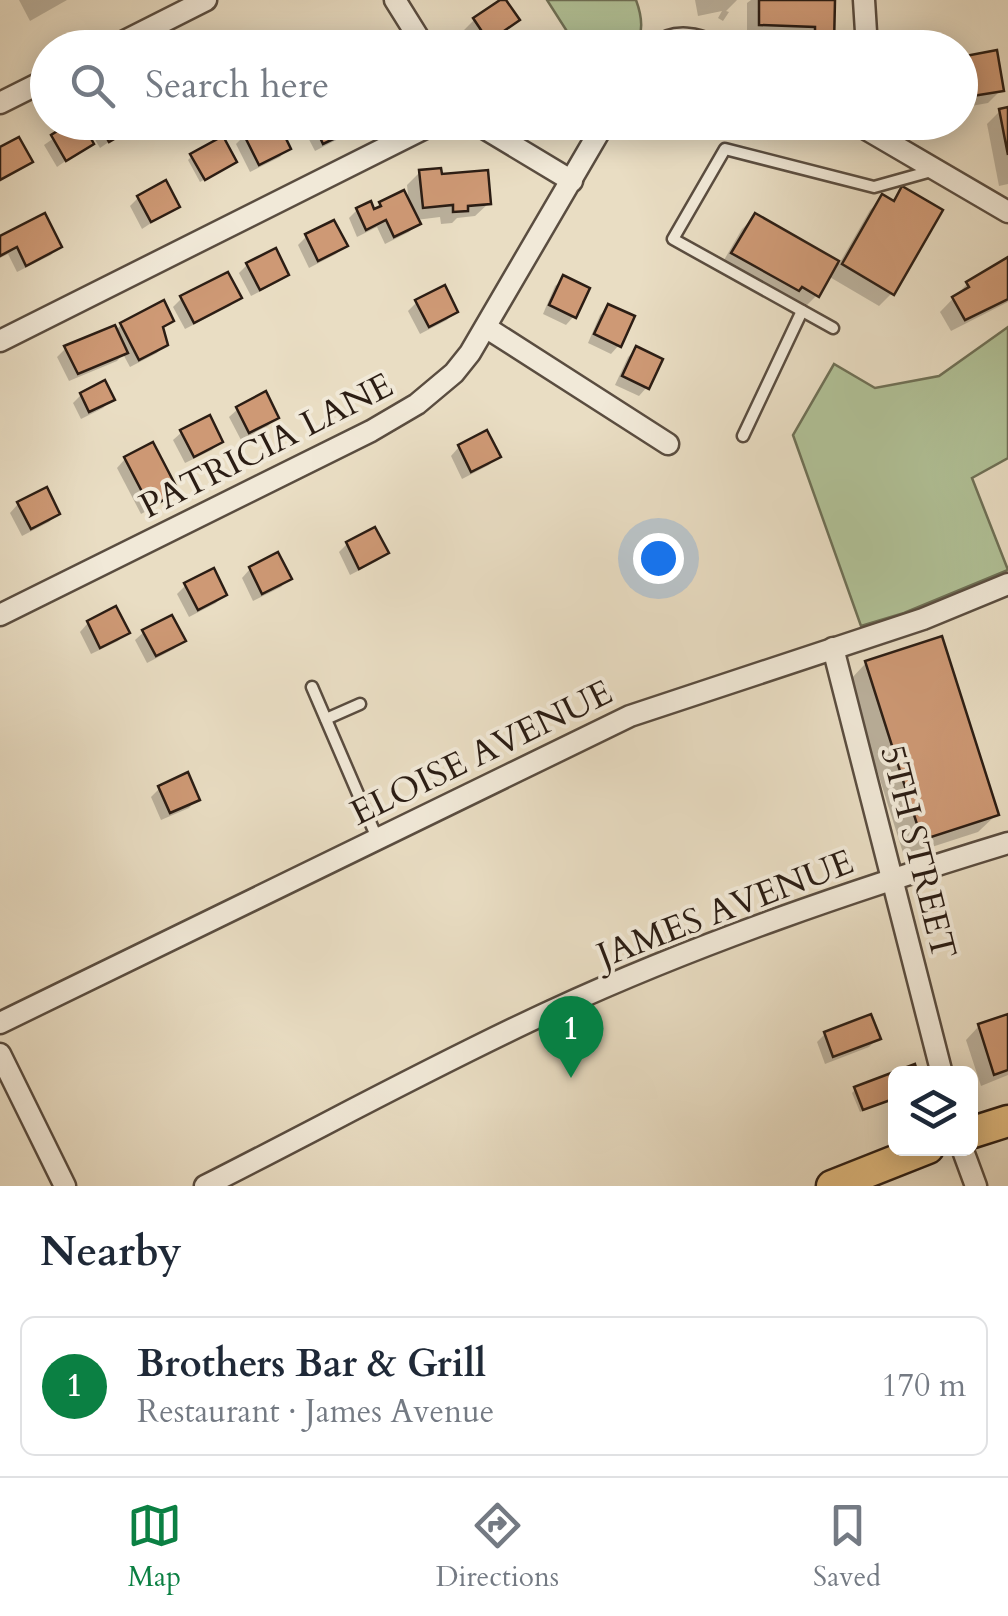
<!DOCTYPE html>
<html lang="en">
<head>
<meta charset="utf-8">
<style>
  :root { --surface:#fff; --page:#f6f6f7; --text:#1f2937; --muted:#747a83; --line:#e0e1e3; --accent:#0b8043 }
  body { margin:0; font-family:Cardo,serif; background:var(--page); color:var(--text) }
  .controls { position:absolute; right:30px; bottom:30px; display:grid; overflow:hidden; border-radius:15px; box-shadow:0 5px 25px #0003 }
  .controls button { width:90px; height:90px; display:grid; place-items:center; padding:0; border:0; border-bottom:2px solid var(--line); background:var(--surface); color:var(--text); font:50px sans-serif }
  .you { position:absolute; left:658px; top:558px; width:35px; height:35px; margin:-25px; border:8px solid #fff; border-radius:50%; background:#1a73e8; box-shadow:0 0 0 15px #1a73e833 }
  .badge { display:grid; place-items:center; width:65px; height:65px; border-radius:50%; background:var(--accent); color:#fff; font-size:32px; font-weight:700 }
  .pin { position:absolute; translate:-50% -82px; filter:drop-shadow(0 2px 5px #0008) }
  .pin::after { content:''; position:absolute; top:52px; width:35px; height:30px; background:inherit; clip-path:polygon(0 0,100% 0,50% 100%) }
  .list { margin:0; padding:0; list-style:none }
  h2 { display:flex; justify-content:space-between; align-items:center; height:130px; margin:0; padding:0 40px; font-size:42px }
  h2 small { font-size:32px; font-weight:400; color:var(--muted) }
  .list li { display:grid; grid-template-columns:65px 1fr auto; gap:30px; align-items:center; box-sizing:border-box; height:140px; margin:0 20px 20px; padding:0 20px; border:2px solid var(--line); border-radius:15px }
  .list b { display:block; font-size:38px; white-space:nowrap }
  .list p { margin:0; font-size:32px; white-space:nowrap; color:var(--muted) }
  .list em { font-size:32px; font-style:normal; color:var(--muted) }
  .icon { flex:none; width:55px; height:55px; fill:none; stroke:currentColor; stroke-width:2; stroke-linecap:round; stroke-linejoin:round }
  .map { position:relative; flex:none; width:1008px; height:1186px; overflow:hidden }
  .search { position:absolute; background:var(--surface); box-shadow:0 5px 25px #0003; left:30px; right:30px; top:30px; height:110px; display:flex; align-items:center; gap:25px; box-sizing:border-box; padding:0 35px; border-radius:55px; color:var(--muted); font-size:38px }
  .sheet { height:290px; background:var(--surface) }
  nav { display:flex; justify-content:space-around; align-items:center; box-sizing:border-box; height:140px; border-top:2px solid var(--line); background:var(--surface); font-size:28px; color:var(--muted) }
  nav a { display:grid; justify-items:center; gap:5px }
  nav .on { color:var(--accent) }
  .map>svg:first-child { display:block }
  .green { fill:#b1c298; stroke:#6e7056; stroke-width:2.5 }
  .shadow { fill:#0003 }
  .building { fill:#ce9975; stroke:#2b1d14; stroke-width:2.5 }
  .lines { fill:none; stroke-linecap:round; stroke-linejoin:round }
  .service-casing { stroke:#5a4d40; stroke-width:15 }
  .minor-casing { stroke:#5a4d40; stroke-width:25 }
  .primary-casing { stroke:#2b1d14; stroke-width:35 }
  .service { stroke:#f1e9d8; stroke-width:10 }
  .minor { stroke:#f1e9d8; stroke-width:20 }
  .primary { stroke:#e4be82; stroke-width:30 }
  .labels { text-anchor:middle; stroke-width:8; stroke-linejoin:round; paint-order:stroke }
  .street-label { font-size:35px; fill:#2b1d14; stroke:#f1e9d8 }
</style>
</head>
<body>
<div class="map">
<svg width="1008" height="1186" viewBox="0 0 1008 1186">
  <rect width="100%" height="100%" fill="#e9ddc3"/>
  <filter id="stains"><feTurbulence type="fractalNoise" baseFrequency=".002" numOctaves="4"/><feColorMatrix values="0 0 0 0 .2 0 0 0 0 .09 0 0 0 0 .02 0 0 0 .5 -.17"/></filter>
  <radialGradient id="worn" r=".72"><stop offset=".6" stop-color="#630" stop-opacity="0"/><stop offset="1" stop-color="#630" stop-opacity=".3"/></radialGradient>
  <g class="green">
    <path d="M547,0H636C642,16 645,33 634,47H577Z"/>
    <polygon points="1008,327 1008,458 972,478 1008,570 904,613 861,626 793,435 834,364 875,388 939,376"/>
  </g>
  <g class="shadow">
    <polygon points="19,0 67,0 30,21"/>
    <polygon points="695,0 737,0 726,11 729,12 723,21 718,18 722,11 698,16"/>
    <polygon points="751,0 832,0 831,44 828,48 803,48 803,39 747,38 747,3"/>
    <polygon points="474,20 516,20 499,35 507,48 471,48 461,33"/>
    <polygon points="960,59 1001,90 988,103 960,108"/>
    <polygon points="1008,109 1008,184 999,186 987,124 1000,111"/>
    <polygon points="77,122 91,143 57,167 44,145"/>
    <polygon points="91,122 134,122 135,124 100,148 87,126"/>
    <polygon points="306,122 348,122 350,128 342,137 315,151 302,126"/>
    <polygon points="245,135 288,148 280,157 250,172 236,144"/>
    <polygon points="192,156 231,165 200,182 188,160"/>
    <polygon points="420,172 439,177 489,203 475,216 457,218 452,223 441,224 440,217 416,220 418,224 409,232 385,244 377,227 357,237 349,218 357,210 373,211 380,204 409,204 407,185"/>
    <polygon points="903,190 892,293 879,306 828,276 817,295 804,308 720,267 742,229 755,216 839,264 870,210 883,197 890,202"/>
    <polygon points="138,198 177,206 142,229 130,206"/>
    <polygon points="333,223 345,246 336,254 309,268 298,245 306,237"/>
    <polygon points="0,239 59,246 51,255 17,272 8,254 0,258"/>
    <polygon points="1008,260 1008,302 951,331 940,312 967,284"/>
    <polygon points="247,265 286,274 278,282 251,296 239,273"/>
    <polygon points="564,278 574,316 566,325 543,314 555,286"/>
    <polygon points="182,298 239,298 230,306 185,329 173,307"/>
    <polygon points="417,302 455,311 447,320 420,334 408,311"/>
    <polygon points="609,307 619,345 611,354 588,343 600,315"/>
    <polygon points="171,321 163,329 165,344 157,353 130,367 123,354 117,361 69,381 57,357 66,348 115,331 121,325"/>
    <polygon points="636,349 647,387 639,396 615,385 628,357"/>
    <polygon points="81,395 112,399 103,408 81,419 73,403"/>
    <polygon points="238,409 276,418 268,426 241,440 229,417"/>
    <polygon points="182,432 220,441 212,450 185,463 173,440"/>
    <polygon points="486,434 498,456 489,465 462,479 451,456 459,447"/>
    <polygon points="125,459 176,491 167,500 141,514 117,468"/>
    <polygon points="18,504 57,514 49,522 22,536 10,513"/>
    <polygon points="347,544 385,553 377,561 350,575 339,552"/>
    <polygon points="250,569 289,578 281,587 253,601 242,578"/>
    <polygon points="186,585 224,594 216,603 189,617 177,594"/>
    <polygon points="88,623 127,632 118,641 91,654 80,632"/>
    <polygon points="144,632 182,641 174,649 147,663 135,640"/>
    <polygon points="866,663 996,815 978,832 904,856 849,681"/>
    <polygon points="159,789 197,799 189,808 161,820 151,797"/>
    <polygon points="1008,1017 1008,1075 981,1086 966,1040 979,1026"/>
    <polygon points="825,1034 878,1038 869,1047 825,1064 817,1042"/>
    <polygon points="856,1089 896,1098 860,1112 852,1093"/>
  </g>
  <g class="building">
    <polygon points="500,0 506,0 520,20 501,33 510,48 474,48 487,39 473,18"/>
    <polygon points="759,0 835,0 834,45 815,44 815,27 759,25"/>
    <polygon points="997,50 1004,91 960,98 960,57"/>
    <polygon points="1008,107 1008,155 999,109"/>
    <polygon points="72,122 82,122 94,144 66,161 51,135"/>
    <polygon points="98,122 137,122 138,125 109,142"/>
    <polygon points="264,122 278,122 291,149 259,165 243,133"/>
    <polygon points="313,122 350,122 354,129 323,144"/>
    <polygon points="223,136 237,162 205,180 190,154"/>
    <polygon points="19,137 33,162 0,180 0,147"/>
    <polygon points="441,168 442,174 488,170 491,204 468,206 468,211 453,212 453,205 423,208 419,170"/>
    <polygon points="166,180 180,207 151,222 137,196"/>
    <polygon points="902,186 943,210 894,295 842,264 882,194 894,201"/>
    <polygon points="404,190 421,224 394,237 386,220 366,230 356,208 371,201 374,209 381,206 379,202"/>
    <polygon points="45,213 62,247 26,266 17,247 0,256 0,236"/>
    <polygon points="755,213 839,261 819,297 802,287 799,291 731,253"/>
    <polygon points="334,220 348,246 318,261 305,234"/>
    <polygon points="276,248 289,275 260,290 246,263"/>
    <polygon points="1008,257 1008,299 965,320 952,297 969,287 966,282"/>
    <polygon points="228,272 242,298 194,323 180,296"/>
    <polygon points="563,275 590,288 576,318 549,305"/>
    <polygon points="445,285 458,312 429,327 415,300"/>
    <polygon points="164,300 174,321 163,327 168,345 139,360 120,323"/>
    <polygon points="608,304 635,316 621,347 594,334"/>
    <polygon points="115,325 128,353 78,374 64,346"/>
    <polygon points="636,346 663,359 649,389 622,376"/>
    <polygon points="105,380 115,400 89,412 80,393"/>
    <polygon points="266,391 279,418 249,433 236,407"/>
    <polygon points="210,415 223,442 194,457 180,430"/>
    <polygon points="487,430 501,457 471,472 458,445"/>
    <polygon points="153,442 179,492 150,507 124,457"/>
    <polygon points="47,487 60,514 31,529 17,502"/>
    <polygon points="375,527 389,553 359,569 346,542"/>
    <polygon points="278,552 292,579 262,594 249,567"/>
    <polygon points="214,568 227,595 198,610 184,583"/>
    <polygon points="116,606 130,633 100,648 87,621"/>
    <polygon points="172,615 186,641 156,656 142,630"/>
    <polygon points="942,636 999,815 922,840 865,661"/>
    <polygon points="188,772 200,800 170,813 158,786"/>
    <polygon points="871,1014 881,1039 833,1057 824,1032"/>
    <polygon points="1008,1014 1008,1070 994,1075 978,1024"/>
    <polygon points="915,1064 918,1074 896,1074 896,1098 863,1110 854,1087"/>
  </g>
  <g class="lines">
    <g class="service-casing">
      <g id="service">
        <polyline points="833,328 673,239 725,149 874,187 935,170"/>
        <polyline points="743,436 802,311"/>
        <polyline points="312,687 377,838"/>
        <polyline points="326,719 360,704"/>
      </g>
    </g>
    <g class="minor-casing">
      <g id="minor">
        <polyline points="395,0 425,48"/>
        <polyline points="864,0 867,48"/>
        <polyline points="111,48 206,0"/>
        <path d="M657,48C674,33 698,38 717,48"/>
        <polyline points="0,103 48,79"/>
        <polyline points="474,122 572,181"/>
        <polyline points="854,122 1008,212"/>
        <polyline points="487,328 668,444"/>
        <polyline points="0,341 437,122"/>
        <polyline points="0,615 371,431 417,404 454,373 470,353 605,122"/>
        <polyline points="833,648 942,1074"/>
        <polyline points="0,1023 630,716 923,619 1008,584"/>
        <polyline points="0,1054 65,1186"/>
        <polyline points="962,1148 976,1186"/>
        <path d="M205,1186C320,1128 434,1065 551,1011C698,943 854,890 1008,843"/>
      </g>
    </g>
    <g class="primary-casing">
      <g id="primary">
        <polyline points="970,1133 1008,1121"/>
        <polyline points="832,1186 928,1148"/>
      </g>
    </g>
    <use href="#service" class="service"/>
    <use href="#minor" class="minor"/>
    <use href="#primary" class="primary"/>
  </g>
  <g class="labels">
    <g class="street-label">
      <text transform="translate(266 445) rotate(-27)" y="12">PATRICIA LANE</text>
      <text transform="translate(481 752) rotate(-26)" y="12">ELOISE AVENUE</text>
      <text transform="translate(919 852) rotate(76)" y="12">5TH STREET</text>
      <text transform="translate(725 908) rotate(-21)" y="12">JAMES AVENUE</text>
    </g>
  </g>
  <rect width="100%" height="100%" filter="url(#stains)"/>
  <rect width="100%" height="100%" fill="url(#worn)"/>
</svg>
<div class="controls">
<button><svg class="icon" aria-label="layers" viewBox="0 0 24 24"><path d="M12 4l9 5-9 5-9-5zM3 14l9 5 9-5"/></svg></button>
</div>
<div class="you"></div>
<div class="pin badge" style="left:571px;top:1078px">1</div>
<div class="search"><svg class="icon" aria-label="search" viewBox="0 0 24 24"><circle cx="10" cy="10" r="6"/><path d="M15 15l6 6"/></svg>Search here</div>
</div>
<section class="sheet">
<h2>Nearby<small></small></h2>
<ul class="list">
<li><span class="badge">1</span><div><b>Brothers Bar &amp; Grill</b><p>Restaurant · James Avenue</p></div><em>170 m</em></li>
</ul>
</section>
<nav>
<a class="on"><svg class="icon" aria-label="map" viewBox="0 0 24 24"><path d="M3 6l6-2 6 2 6-2v14l-6 2-6-2-6 2zM9 4v14M15 6v14"/></svg>Map</a>
<a><svg class="icon" aria-label="directions" viewBox="0 0 24 24"><path d="M12 3l9 9-9 9-9-9zM9 14v-3h6M13 9l2 2-2 2"/></svg>Directions</a>
<a><svg class="icon" aria-label="saved" viewBox="0 0 24 24"><path d="M7 4h10v16l-5-4-5 4z"/></svg>Saved</a>
</nav>
</body>
</html>
